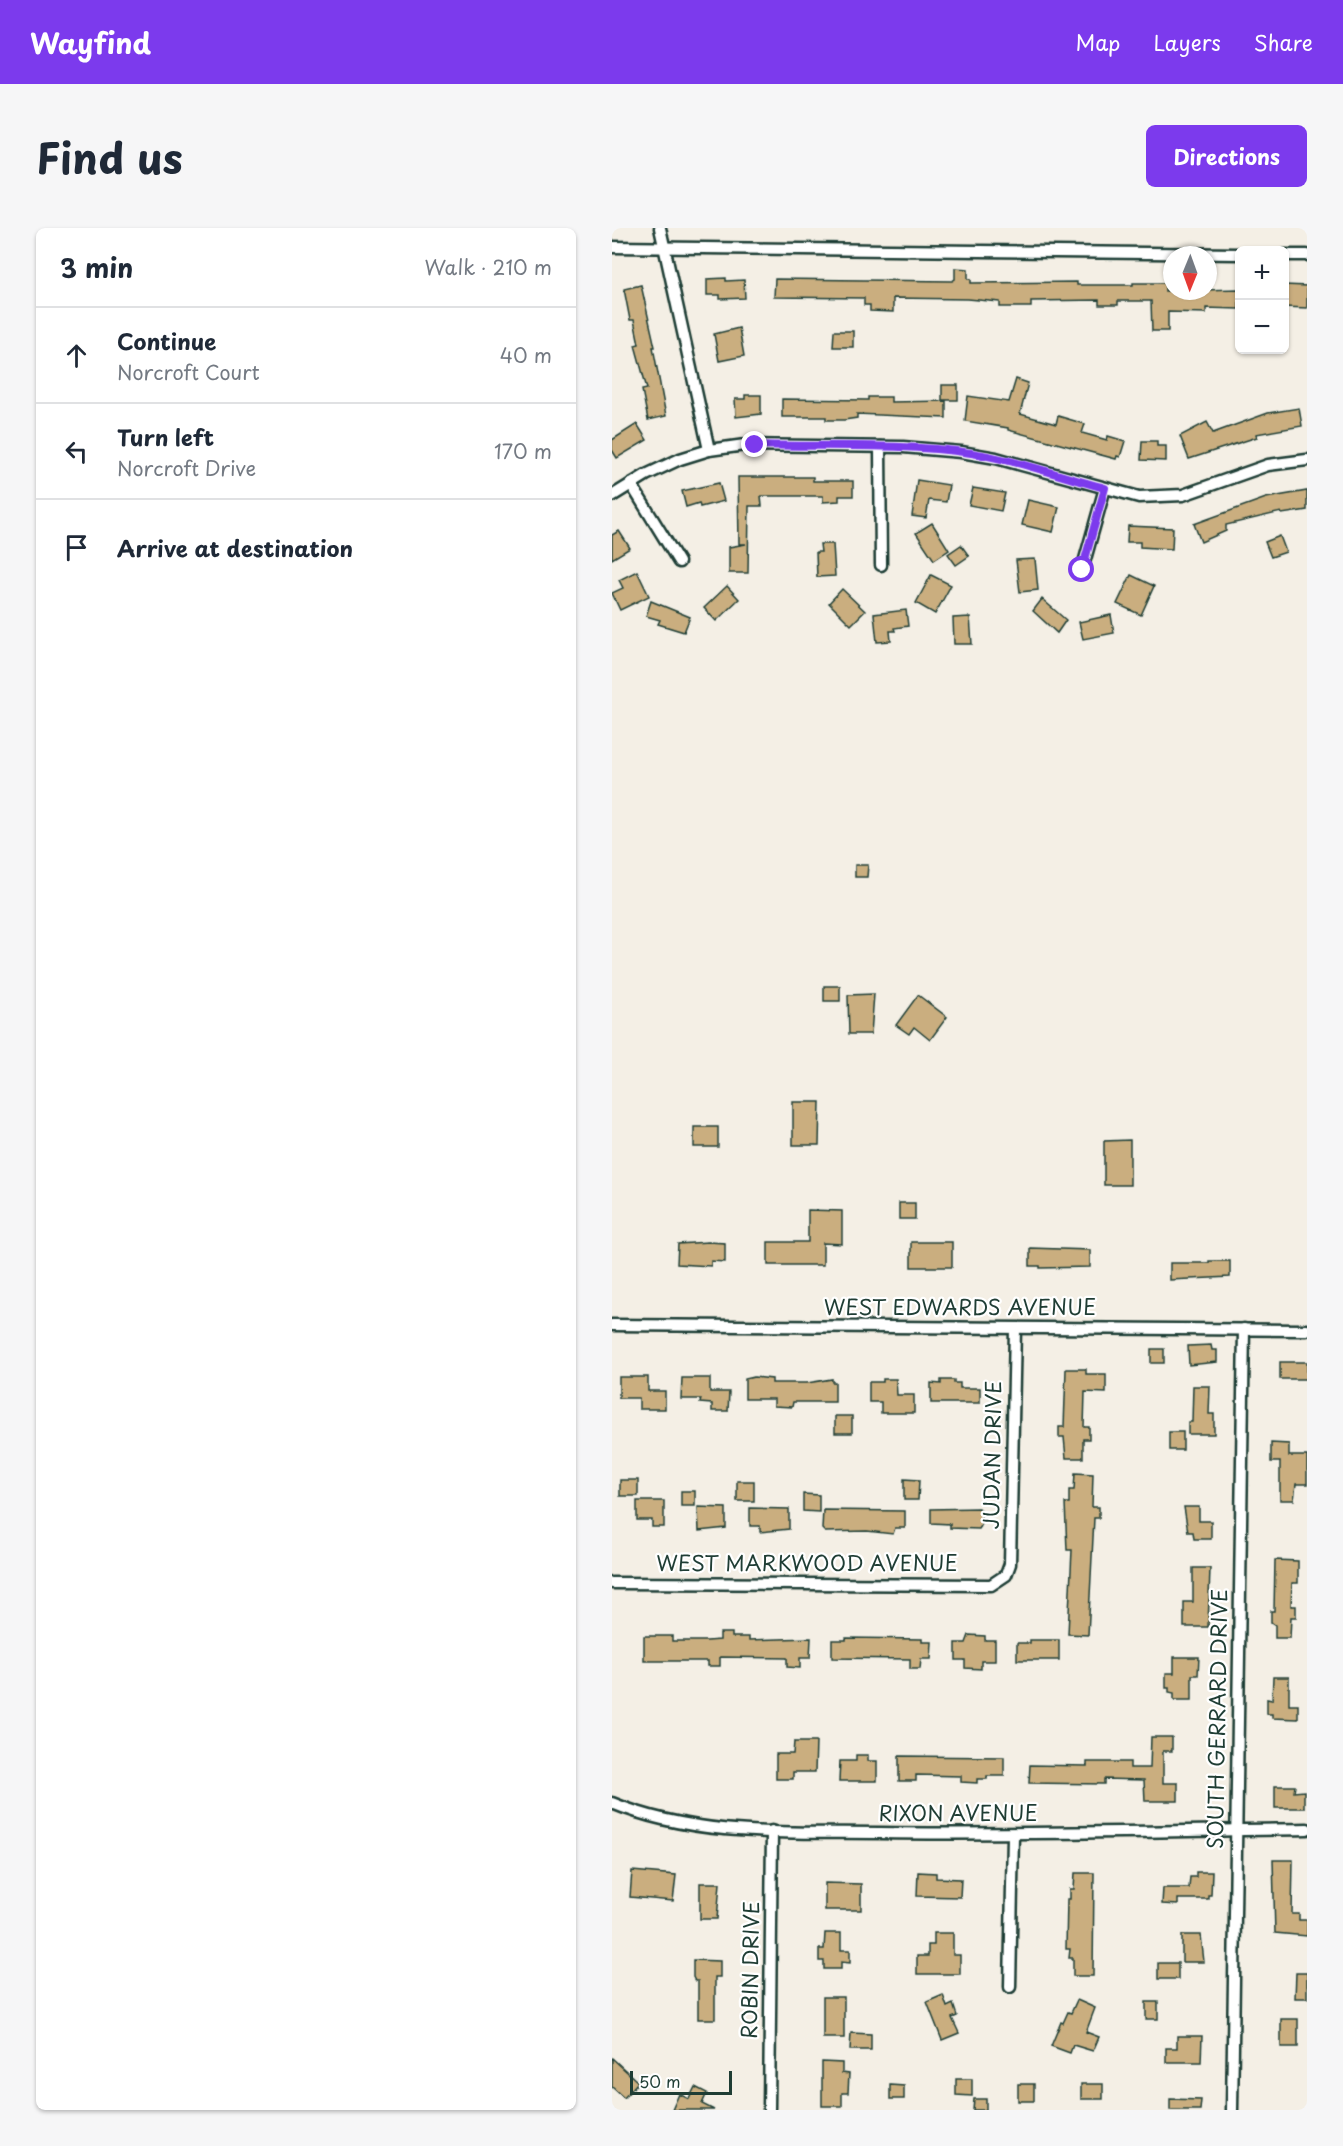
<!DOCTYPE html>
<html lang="en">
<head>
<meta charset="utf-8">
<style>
  :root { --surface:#fff; --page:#f6f6f7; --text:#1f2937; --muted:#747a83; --line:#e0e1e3; --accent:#7c3aed }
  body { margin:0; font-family:"Playpen Sans",sans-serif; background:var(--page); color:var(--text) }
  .controls { position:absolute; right:18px; top:18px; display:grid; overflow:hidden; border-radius:9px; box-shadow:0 2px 4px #0004 }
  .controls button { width:54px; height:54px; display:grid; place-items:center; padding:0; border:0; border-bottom:2px solid var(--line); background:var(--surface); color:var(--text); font:30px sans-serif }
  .compass { position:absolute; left:551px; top:18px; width:54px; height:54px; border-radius:50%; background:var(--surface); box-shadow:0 2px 4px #0004; rotate:181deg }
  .scale { position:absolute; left:18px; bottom:15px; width:102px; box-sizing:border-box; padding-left:6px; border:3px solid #1f3d34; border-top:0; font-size:16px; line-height:21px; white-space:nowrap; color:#1f3d34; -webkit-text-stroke:4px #fff; paint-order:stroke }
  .stop { position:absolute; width:18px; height:18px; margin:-14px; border:4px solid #7c3aed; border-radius:50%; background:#fff }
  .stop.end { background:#7c3aed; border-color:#fff; box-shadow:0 2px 6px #0008 }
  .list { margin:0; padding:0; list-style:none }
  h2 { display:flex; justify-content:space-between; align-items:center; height:78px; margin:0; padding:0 24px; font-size:26px }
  h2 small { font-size:20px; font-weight:400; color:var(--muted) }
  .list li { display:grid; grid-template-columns:39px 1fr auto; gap:18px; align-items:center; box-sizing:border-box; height:96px; padding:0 24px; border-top:2px solid var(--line) }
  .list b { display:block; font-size:22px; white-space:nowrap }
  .list p { margin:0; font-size:20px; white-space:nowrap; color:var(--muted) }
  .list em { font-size:20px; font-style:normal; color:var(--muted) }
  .icon { flex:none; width:33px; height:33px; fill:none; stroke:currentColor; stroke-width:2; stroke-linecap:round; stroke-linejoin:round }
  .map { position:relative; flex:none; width:695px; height:1882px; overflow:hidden; border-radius:9px }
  header { display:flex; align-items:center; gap:36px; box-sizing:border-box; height:84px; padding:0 30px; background:var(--accent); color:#fff }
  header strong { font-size:28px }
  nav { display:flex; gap:33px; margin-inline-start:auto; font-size:21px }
  .intro { display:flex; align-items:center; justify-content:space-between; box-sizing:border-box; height:144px; padding:0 36px }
  h1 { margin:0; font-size:42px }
  .button { padding:15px 27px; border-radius:9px; background:var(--accent); color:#fff; font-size:21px; font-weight:700 }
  main { display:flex; gap:36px; padding:0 36px }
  aside { flex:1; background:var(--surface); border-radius:9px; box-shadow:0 2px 4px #0004 }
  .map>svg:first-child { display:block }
  .building { fill:#caae7f; stroke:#1f3d34; stroke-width:1.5 }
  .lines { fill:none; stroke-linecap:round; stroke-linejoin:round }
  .minor-casing { stroke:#1f3d34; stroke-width:15 }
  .minor { stroke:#fff; stroke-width:10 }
  .route { stroke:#7c3aed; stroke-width:8 }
  .labels { text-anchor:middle; stroke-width:4.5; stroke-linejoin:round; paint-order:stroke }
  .street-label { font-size:21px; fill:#1f3d34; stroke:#fff }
</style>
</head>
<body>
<header>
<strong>Wayfind</strong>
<nav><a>Map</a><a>Layers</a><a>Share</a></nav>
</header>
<div class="intro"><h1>Find us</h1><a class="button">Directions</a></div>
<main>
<aside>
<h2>3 min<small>Walk · 210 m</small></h2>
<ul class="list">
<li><svg class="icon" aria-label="ahead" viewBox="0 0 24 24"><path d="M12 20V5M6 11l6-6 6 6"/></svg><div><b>Continue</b><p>Norcroft Court</p></div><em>40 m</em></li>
<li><svg class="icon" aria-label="left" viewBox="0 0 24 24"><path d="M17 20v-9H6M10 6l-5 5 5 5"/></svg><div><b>Turn left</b><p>Norcroft Drive</p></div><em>170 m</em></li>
<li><svg class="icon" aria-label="arrive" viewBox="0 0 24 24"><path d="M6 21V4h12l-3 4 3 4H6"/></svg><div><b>Arrive at destination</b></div></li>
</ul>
</aside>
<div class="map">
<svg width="695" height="1882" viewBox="0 0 695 1882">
  <rect width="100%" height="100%" fill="#f4efe5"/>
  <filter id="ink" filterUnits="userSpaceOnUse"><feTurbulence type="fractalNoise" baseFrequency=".0167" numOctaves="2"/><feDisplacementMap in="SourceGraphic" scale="12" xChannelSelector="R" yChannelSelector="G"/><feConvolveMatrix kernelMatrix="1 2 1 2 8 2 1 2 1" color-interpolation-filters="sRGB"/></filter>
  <g filter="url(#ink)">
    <g class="building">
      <polygon points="343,40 356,41 356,51 359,51 359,55 465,54 465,57 521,57 521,55 553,55 553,63 627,61 627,81 594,80 594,85 556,84 556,103 540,103 539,73 506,73 506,77 487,77 487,72 419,73 419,79 388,79 388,74 356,71 281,70 281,84 258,83 258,77 252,77 252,70 162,69 163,51 340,53 343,51"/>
      <polygon points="114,50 114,53 132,52 133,70 108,71 108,67 95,67 95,51"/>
      <polygon points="29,57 43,119 41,119 54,188 36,192 30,162 35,161 23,117 27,116 22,92 18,92 12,61"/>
      <polygon points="672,57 695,58 695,80 672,79"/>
      <polygon points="127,100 132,128 107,133 102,106"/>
      <polygon points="222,103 241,103 241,119 221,119"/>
      <polygon points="404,151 416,155 408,186 444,196 446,188 473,196 470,205 495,212 496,208 513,213 508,229 505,228 504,231 396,202 396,200 353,193 356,168 397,174"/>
      <rect x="330" y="157" width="16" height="15"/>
      <polygon points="133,167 149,167 149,186 124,189 123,171 133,171"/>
      <polygon points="256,169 279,169 279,174 334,173 334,190 245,186 245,190 232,192 214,192 214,189 170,189 170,171 256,172"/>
      <polygon points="687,180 690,198 644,206 645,209 577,231 568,208 595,194 601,205 656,185"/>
      <polygon points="25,196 35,212 5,230 0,222 0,212"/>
      <polygon points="530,213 545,213 545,218 554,218 554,233 529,232"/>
      <polygon points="126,249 201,249 201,253 241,253 241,268 227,268 227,273 211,274 211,268 149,268 150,278 137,278 136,345 117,345 117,319 134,316 127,316"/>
      <polygon points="305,252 337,257 334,274 317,272 314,290 300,288"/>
      <polygon points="107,255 112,273 88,279 87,275 74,279 70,263"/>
      <polygon points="361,260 393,265 389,283 357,277"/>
      <polygon points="695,263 695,282 670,286 669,284 614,297 614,303 589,314 582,296 654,270"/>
      <polygon points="416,272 447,279 441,304 410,297"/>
      <polygon points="320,295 337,322 322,332 304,305"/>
      <polygon points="516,298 561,300 560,321 528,319 528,314 515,314"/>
      <polygon points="7,303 18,320 0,331 0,307"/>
      <polygon points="668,308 674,324 659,329 653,314"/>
      <polygon points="208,316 221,316 223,348 205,349 204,324 209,324"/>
      <polygon points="349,317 357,328 344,337 336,326"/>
      <polygon points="423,331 426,362 408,364 404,332"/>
      <polygon points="25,343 37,368 8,382 0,365 11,360 7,352"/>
      <polygon points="319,347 339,357 323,386 304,375"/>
      <polygon points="519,347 542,358 529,387 505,376"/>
      <polygon points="115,358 127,371 104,393 92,380"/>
      <polygon points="230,361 253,383 239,397 217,375"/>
      <polygon points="430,371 454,392 445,405 421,383"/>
      <polygon points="39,373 78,389 72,404 46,396 48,392 34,388"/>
      <polygon points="294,382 296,398 282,400 283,403 278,403 279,413 265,414 262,386"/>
      <polygon points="499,387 502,405 471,411 467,394"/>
      <polygon points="358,389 360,416 342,416 341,390"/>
      <polygon points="243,637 256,637 255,649 243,649"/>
      <rect x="212" y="758" width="16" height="15"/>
      <polygon points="262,766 259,806 237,806 236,767"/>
      <polygon points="306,767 335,789 318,812 302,799 297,806 284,797"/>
      <polygon points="181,874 208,874 207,917 181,917"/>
      <rect x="82" y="899" width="24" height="20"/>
      <polygon points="518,912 518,957 492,957 492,913"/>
      <rect x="287" y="975" width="16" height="16"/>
      <polygon points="196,982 230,983 230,1016 211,1015 211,1037 156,1037 156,1014 196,1014"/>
      <polygon points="96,1014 113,1015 113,1034 99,1033 99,1038 65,1036 66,1016"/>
      <rect x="299" y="1014" width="41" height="25"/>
      <polygon points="418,1020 478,1022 478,1039 428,1040 428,1038 418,1038"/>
      <polygon points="597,1033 618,1033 618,1049 558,1052 558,1035 597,1035"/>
      <polygon points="599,1117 600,1122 605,1122 605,1134 577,1137 576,1118"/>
      <rect x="539" y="1121" width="13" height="14"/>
      <rect x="668" y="1134" width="27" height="17"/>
      <polygon points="454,1141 474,1141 474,1146 494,1146 494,1165 473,1164 472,1199 477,1199 477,1211 471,1211 471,1230 454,1230 452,1209 447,1209 447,1199 452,1199"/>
      <polygon points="7,1149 36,1149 36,1163 53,1163 53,1181 27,1181 27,1170 7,1170"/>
      <polygon points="142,1149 160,1151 160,1155 195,1155 220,1151 220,1154 223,1154 223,1174 181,1174 180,1179 162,1178 162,1171 133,1171 133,1151"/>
      <polygon points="70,1150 98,1150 98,1164 117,1164 116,1183 100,1183 100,1176 88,1175 89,1171 69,1171"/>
      <polygon points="271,1151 284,1151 285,1167 302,1167 302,1185 269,1185 269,1174 257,1174 257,1154 271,1154"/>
      <polygon points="329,1152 342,1152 342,1155 348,1155 348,1160 368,1160 368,1175 319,1175 319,1155 329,1156"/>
      <polygon points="581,1158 598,1158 597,1186 602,1186 602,1206 576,1206 576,1194 580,1194"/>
      <rect x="223" y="1188" width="17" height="17"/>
      <rect x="557" y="1204" width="14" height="18"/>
      <polygon points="659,1215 677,1216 677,1228 695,1228 695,1256 684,1256 682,1272 668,1272 668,1234 659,1234"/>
      <polygon points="463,1245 481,1246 480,1279 487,1279 487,1290 482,1290 476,1407 456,1406 460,1322 455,1322 453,1275 457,1275 457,1262 462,1262"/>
      <polygon points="292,1251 307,1252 306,1272 292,1272"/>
      <rect x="8" y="1252" width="18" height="16"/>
      <rect x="125" y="1253" width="17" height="20"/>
      <rect x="69" y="1263" width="14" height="15"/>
      <polygon points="191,1266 207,1267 207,1284 191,1283"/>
      <polygon points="25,1273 52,1273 52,1299 40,1299 40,1292 25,1292"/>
      <polygon points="86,1279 114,1280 114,1300 87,1303"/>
      <polygon points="572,1279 587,1279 587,1293 599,1293 599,1311 582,1311 581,1304 576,1304"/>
      <polygon points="138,1280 177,1281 177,1301 148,1304 148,1298 138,1298"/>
      <polygon points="367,1280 369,1282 369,1298 367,1301 338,1300 338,1296 319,1295 319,1281"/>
      <polygon points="211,1282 293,1283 293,1300 283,1300 281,1306 255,1303 213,1304 210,1301"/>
      <polygon points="663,1332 686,1333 686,1355 680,1355 679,1378 684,1378 684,1389 679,1389 678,1410 663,1410 663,1397 659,1394 659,1383 662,1383"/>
      <polygon points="581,1340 598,1340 596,1399 572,1399 572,1374 581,1374"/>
      <polygon points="108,1405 120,1405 120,1409 137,1409 137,1412 199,1410 198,1430 188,1430 188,1440 175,1439 175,1430 108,1429 108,1438 96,1438 96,1433 32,1433 32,1408 60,1408 60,1413 95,1413 108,1412"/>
      <polygon points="357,1407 373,1408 373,1412 383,1412 383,1433 369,1433 369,1441 353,1440 353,1432 344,1432 344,1415 354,1415"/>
      <polygon points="234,1410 310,1411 310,1414 320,1414 319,1431 309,1431 308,1441 298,1441 298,1431 220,1430 220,1412 234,1412"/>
      <polygon points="418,1412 447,1412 447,1432 405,1432 405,1415 418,1415"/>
      <polygon points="562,1429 587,1429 586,1447 580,1447 580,1472 562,1472 562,1465 557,1464 557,1460 554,1460 554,1445 562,1445"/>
      <polygon points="661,1449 677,1449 677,1477 686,1477 686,1491 660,1490 660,1486 655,1486 655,1471 660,1472"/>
      <polygon points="539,1509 560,1509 560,1523 551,1523 551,1555 566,1555 566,1573 533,1573 532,1552 492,1551 492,1556 417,1555 418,1537 475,1538 475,1534 518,1534 518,1540 538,1540"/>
      <polygon points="182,1514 204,1514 203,1544 181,1544 181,1551 164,1551 164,1526 181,1526"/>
      <polygon points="244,1527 256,1527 256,1533 265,1533 265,1553 227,1553 228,1533 244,1533"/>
      <polygon points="287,1528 392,1529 392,1548 375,1548 375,1551 365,1551 365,1555 349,1554 349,1548 304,1547 304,1553 287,1553"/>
      <polygon points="663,1558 683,1558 682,1564 692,1563 692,1580 663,1580"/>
      <polygon points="661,1632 681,1632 680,1686 687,1686 687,1692 695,1692 695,1708 663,1705"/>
      <polygon points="20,1643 64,1647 61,1673 18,1669"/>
      <polygon points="306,1644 324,1645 324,1650 349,1651 348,1669 305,1668"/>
      <polygon points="584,1644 600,1644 599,1667 596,1667 596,1671 566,1671 566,1677 550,1676 551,1660 577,1660 578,1649 584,1649"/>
      <polygon points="463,1645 482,1645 481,1748 461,1748 461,1730 457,1730 458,1721 454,1721 455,1671 458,1671 458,1661 462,1661"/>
      <polygon points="88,1655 108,1655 105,1691 88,1691"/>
      <polygon points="213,1655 249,1656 249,1682 213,1682"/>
      <polygon points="213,1705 229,1705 229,1722 238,1722 238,1735 229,1734 229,1741 212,1741 212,1733 207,1733 207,1721 212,1721"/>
      <polygon points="322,1705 341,1705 341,1727 348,1727 348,1746 305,1746 305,1728 316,1728 316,1717 322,1717"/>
      <polygon points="570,1707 589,1707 592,1734 570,1734"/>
      <polygon points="81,1732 108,1733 108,1749 103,1749 103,1791 86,1791 86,1753 83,1753 81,1749"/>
      <rect x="546" y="1735" width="20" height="16"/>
      <polygon points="684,1745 695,1745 695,1770 683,1770"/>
      <polygon points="331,1767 335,1779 341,1776 345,1788 340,1790 347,1805 330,1812 315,1774"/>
      <rect x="211" y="1769" width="21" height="41"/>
      <polygon points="465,1772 483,1780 474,1804 487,1809 481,1823 461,1817 458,1825 439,1818 449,1794 451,1795 456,1784 459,1785"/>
      <rect x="534" y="1774" width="12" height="17"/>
      <rect x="669" y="1791" width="17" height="28"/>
      <polygon points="239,1805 259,1806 259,1822 238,1822"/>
      <polygon points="565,1808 590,1808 589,1834 554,1834 554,1820 565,1820"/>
      <polygon points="0,1830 26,1854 12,1870 0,1859"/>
      <polygon points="210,1834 230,1835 230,1845 237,1846 236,1865 230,1865 230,1878 210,1878"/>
      <polygon points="344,1851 360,1851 360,1868 344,1867"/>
      <rect x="406" y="1856" width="16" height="17"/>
      <rect x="469" y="1856" width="22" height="15"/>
      <polygon points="278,1857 292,1858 292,1871 278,1871"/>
      <polygon points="83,1859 95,1865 90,1876 102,1882 60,1882 67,1866 77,1871"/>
      <polygon points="362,1871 374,1871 374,1882 361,1882"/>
      <polygon points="558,1871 589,1872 588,1882 558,1882"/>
    </g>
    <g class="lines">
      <g class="minor-casing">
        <g id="minor">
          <polyline points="48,0 97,222"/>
          <polyline points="0,19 628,26"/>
          <polyline points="672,27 695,27"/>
          <polyline points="268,219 269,337"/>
          <polyline points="19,256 67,334"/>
          <polyline points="0,268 34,247 68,231 97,222 133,217 291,219 349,224 384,230 527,269 571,267 656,237 695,232"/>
          <polyline points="470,342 493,260"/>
          <polyline points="0,1097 695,1102"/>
          <polyline points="0,1355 379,1357 394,1347 398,1336 403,1101"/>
          <path d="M0,1575C85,1610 178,1604 268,1605C411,1607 553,1603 695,1601"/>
          <polyline points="398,1759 401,1607"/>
          <polyline points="157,1882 160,1603"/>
          <polyline points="620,1882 632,1101"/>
        </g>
      </g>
      <use href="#minor" class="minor"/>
    </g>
  </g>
  <g class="lines" filter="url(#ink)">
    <path class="route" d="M143,217C214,219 288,215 359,225C404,232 448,248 493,260L470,342"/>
  </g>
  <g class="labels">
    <g class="street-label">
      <text x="348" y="1087">WEST EDWARDS AVENUE</text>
      <text transform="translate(381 1227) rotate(-89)" y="7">JUDAN DRIVE</text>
      <text x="195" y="1343">WEST MARKWOOD AVENUE</text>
      <text transform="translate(606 1491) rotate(-89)" y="7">SOUTH GERRARD DRIVE</text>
      <text x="346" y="1593">RIXON AVENUE</text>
      <text transform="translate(139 1742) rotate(-89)" y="7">ROBIN DRIVE</text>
    </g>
  </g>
</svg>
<div class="controls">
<button>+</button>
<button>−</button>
</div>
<svg class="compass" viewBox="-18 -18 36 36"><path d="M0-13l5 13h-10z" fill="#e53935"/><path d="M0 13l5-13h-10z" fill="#747a83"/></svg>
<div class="scale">50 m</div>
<div class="stop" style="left:470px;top:342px"></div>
<div class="stop end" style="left:143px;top:217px"></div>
</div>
</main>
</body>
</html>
